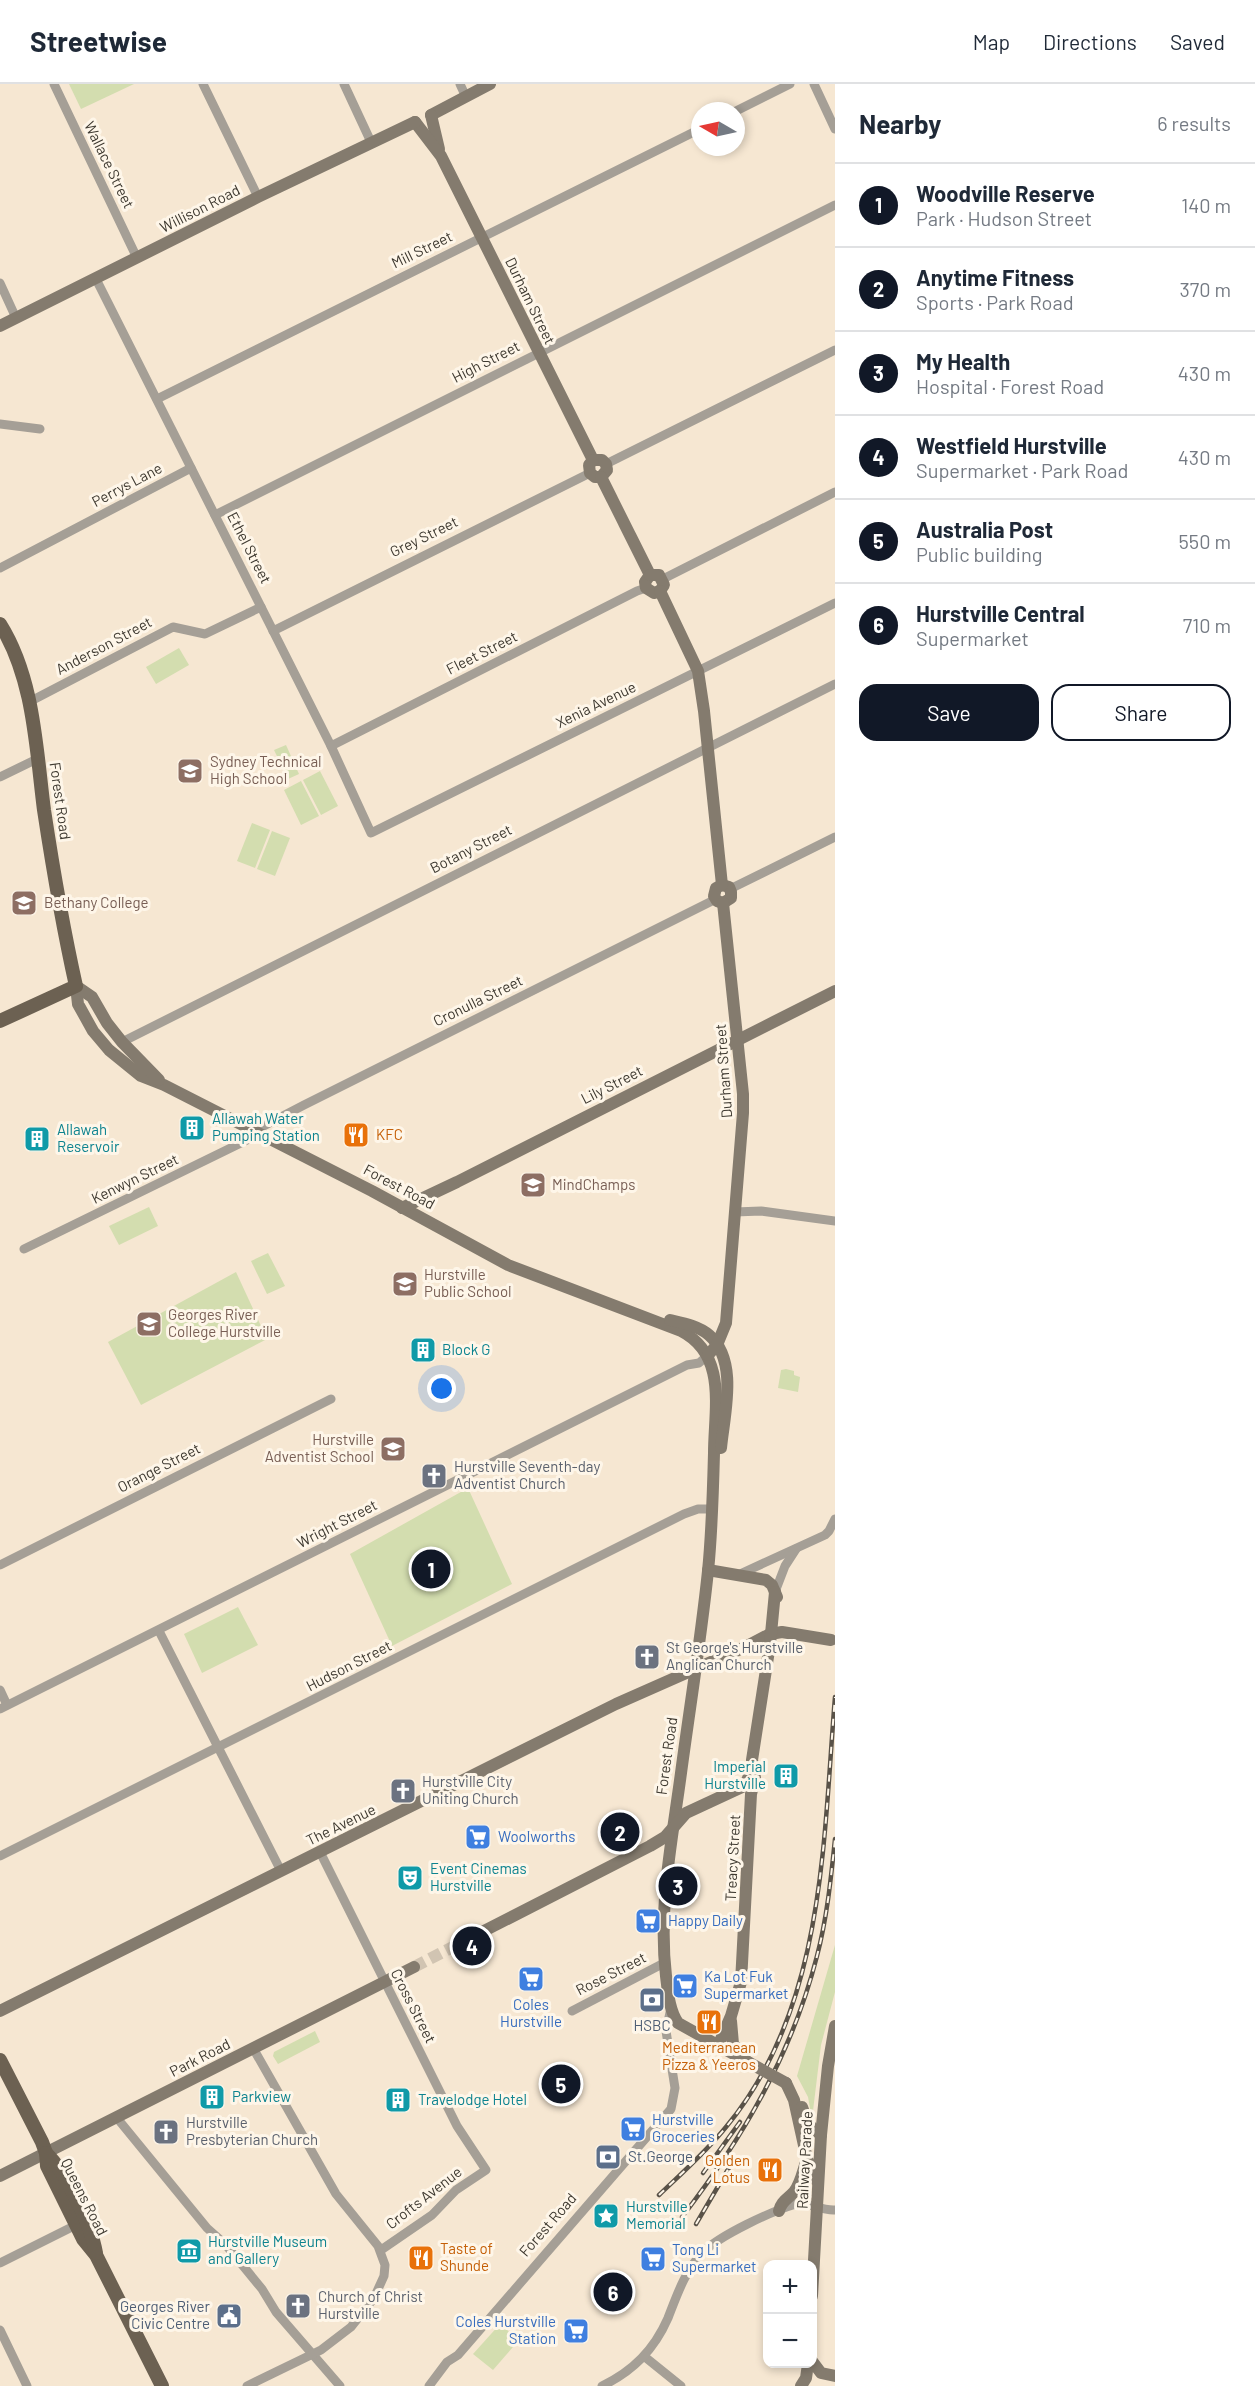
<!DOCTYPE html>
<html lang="en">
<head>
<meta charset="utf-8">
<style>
  :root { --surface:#fff; --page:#f6f6f7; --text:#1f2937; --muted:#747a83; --line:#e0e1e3; --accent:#111827 }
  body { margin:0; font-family:Barlow,sans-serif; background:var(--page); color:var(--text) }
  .controls { position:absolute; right:18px; bottom:18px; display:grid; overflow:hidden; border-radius:12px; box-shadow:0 3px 9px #0003 }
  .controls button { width:54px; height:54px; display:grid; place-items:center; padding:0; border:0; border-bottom:2px solid var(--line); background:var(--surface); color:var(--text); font:30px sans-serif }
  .compass { position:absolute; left:691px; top:18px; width:54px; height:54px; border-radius:50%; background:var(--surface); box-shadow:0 3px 9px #0003; rotate:279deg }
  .you { position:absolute; left:442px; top:1305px; width:21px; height:21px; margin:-15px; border:4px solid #fff; border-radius:50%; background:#1a73e8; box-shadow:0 0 0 9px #1a73e833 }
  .badge { display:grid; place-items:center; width:39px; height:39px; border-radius:50%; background:var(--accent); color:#fff; font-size:20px; font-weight:700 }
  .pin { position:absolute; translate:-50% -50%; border:3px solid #fff; box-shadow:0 2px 6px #0006 }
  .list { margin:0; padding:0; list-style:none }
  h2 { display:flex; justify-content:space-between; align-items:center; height:78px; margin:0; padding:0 24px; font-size:26px }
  h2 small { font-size:20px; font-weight:400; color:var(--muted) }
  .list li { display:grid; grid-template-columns:39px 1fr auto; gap:18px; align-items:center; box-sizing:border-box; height:84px; padding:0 24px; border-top:2px solid var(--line) }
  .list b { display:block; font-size:22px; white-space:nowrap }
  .list p { margin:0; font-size:20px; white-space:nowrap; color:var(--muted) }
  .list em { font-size:20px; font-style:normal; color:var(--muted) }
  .actions { display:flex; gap:12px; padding:18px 24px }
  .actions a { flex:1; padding:14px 0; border:2px solid var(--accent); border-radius:18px; text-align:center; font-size:21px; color:var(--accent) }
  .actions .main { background:var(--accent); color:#fff }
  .map { position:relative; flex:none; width:835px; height:2302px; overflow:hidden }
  header { display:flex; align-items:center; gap:36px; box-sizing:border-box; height:84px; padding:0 30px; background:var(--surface); border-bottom:2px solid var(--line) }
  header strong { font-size:28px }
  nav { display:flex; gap:33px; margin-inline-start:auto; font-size:21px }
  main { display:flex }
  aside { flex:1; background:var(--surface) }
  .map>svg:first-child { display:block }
  .green { fill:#d3ddaf }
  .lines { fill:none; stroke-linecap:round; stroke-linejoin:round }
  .secondary-tunnel { stroke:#d1c4b2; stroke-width:12; stroke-dasharray:12 6; stroke-linecap:butt }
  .street { stroke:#a59f96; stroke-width:9 }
  .secondary { stroke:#847b6e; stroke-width:12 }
  .primary { stroke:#6c6152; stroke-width:14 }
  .rail-casing { stroke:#595248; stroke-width:4.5 }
  .rail { stroke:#fef6e9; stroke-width:2; stroke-dasharray:7; stroke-linecap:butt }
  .secondary-bridge { stroke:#847b6e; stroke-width:12 }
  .labels { text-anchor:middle; stroke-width:6; stroke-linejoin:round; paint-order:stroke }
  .street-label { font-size:15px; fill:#3e3930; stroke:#fef6e9 }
  .education-label { font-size:15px; fill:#785e54; stroke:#fef6e9; text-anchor:start }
  .culture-label { font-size:15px; fill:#0d838f; stroke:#fef6e9; text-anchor:start }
  .food-label { font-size:15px; fill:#c56008; stroke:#fef6e9; text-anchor:start }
  .worship-label { font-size:15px; fill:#5b616d; stroke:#fef6e9; text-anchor:start }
  .shop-label { font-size:15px; fill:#366cbe; stroke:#fef6e9; text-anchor:start }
  .service-label { font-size:15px; fill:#4e5e75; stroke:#fef6e9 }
</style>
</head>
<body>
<header>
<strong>Streetwise</strong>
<nav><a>Map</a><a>Directions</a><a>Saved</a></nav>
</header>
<main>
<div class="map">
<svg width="835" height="2302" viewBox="0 0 835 2302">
  <rect width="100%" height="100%" fill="#f6e7d2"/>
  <g class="green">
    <polygon points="69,0 134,0 81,25"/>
    <polygon points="179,564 189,581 156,600 146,583"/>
    <polygon points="286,661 299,690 288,695 274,666"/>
    <polygon points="320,687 338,722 321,731 303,696"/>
    <polygon points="301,697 319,732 301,741 284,706"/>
    <polygon points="252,739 270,746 255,784 237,777"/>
    <polygon points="272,747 290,754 275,792 257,785"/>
    <polygon points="149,1123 158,1142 119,1161 109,1142"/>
    <polygon points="268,1169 285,1202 267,1210 251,1177"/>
    <polygon points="236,1188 267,1255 141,1321 108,1258"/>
    <polygon points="786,1285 794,1287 794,1291 800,1293 798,1308 778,1304 781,1286"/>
    <polygon points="468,1404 512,1500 392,1562 350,1470"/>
    <polygon points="238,1523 258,1561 202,1589 184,1550"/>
    <polygon points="835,1861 835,1908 821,1961 812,2035 808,2013 797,1992"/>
    <polygon points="315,1947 320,1958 278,1980 273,1972 274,1968"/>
    <polygon points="500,2240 519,2256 493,2286 473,2270"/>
  </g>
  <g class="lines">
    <polyline class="secondary-tunnel" points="414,1883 478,1850"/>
    <g class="street">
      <polyline points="54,0 137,174"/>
      <polyline points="203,0 258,113"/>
      <polyline points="344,0 371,58"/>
      <polyline points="460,0 466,13"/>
      <polyline points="814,0 835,45"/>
      <polyline points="736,27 790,0"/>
      <polyline points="96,195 331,662 371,749 835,519"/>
      <polyline points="0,199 16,234"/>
      <polyline points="157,315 700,45"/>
      <polyline points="0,340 40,345"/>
      <polyline points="606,380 835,266"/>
      <polyline points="215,431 835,121"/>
      <polyline points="0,484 191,384"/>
      <polyline points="663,495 835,408"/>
      <polyline points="273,547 590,389"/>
      <polyline points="29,618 173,543 205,550 261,523"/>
      <polyline points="331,662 637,507 646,504"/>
      <polyline points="0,693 37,675"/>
      <polyline points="730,805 835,753"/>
      <polyline points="122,958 835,600"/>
      <polyline points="735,1128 761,1127 835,1137"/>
      <polyline points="24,1165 247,1056 254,1047 304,1021 716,815"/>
      <polyline points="0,1481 331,1315"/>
      <polyline points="740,1490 825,1451 829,1447 835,1435"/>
      <polyline points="775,1508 785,1482 796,1465"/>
      <polyline points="159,1547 281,1787"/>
      <polyline points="0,1606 7,1621"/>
      <polyline points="0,1625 687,1281 699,1279 708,1271"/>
      <polyline points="320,1768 457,2042 486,2086 456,2106 432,2131 381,2166"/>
      <polyline points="0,1772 684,1430 698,1425 713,1425"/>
      <polyline points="572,1927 664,1879"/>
      <polyline points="117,2034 207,2144 225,2160 262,2205 276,2228 340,2302"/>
      <polyline points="0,2179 76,2141"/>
      <polyline points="0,2246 27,2302"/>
      <polyline points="645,2273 681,2302"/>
      <polyline points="247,2302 321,2266 351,2243 374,2214 384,2192 385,2181 378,2162 336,2110 253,1964"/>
      <polyline points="429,2302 447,2278 458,2271 671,2025 675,2004 666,1947 671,1924"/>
      <path d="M602,2302C633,2287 654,2266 668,2234C677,2211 685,2187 702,2169C720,2151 772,2127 796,2120C809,2118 821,2127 835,2126"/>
    </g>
    <g class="secondary">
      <polyline points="431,31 490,0"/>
      <polyline points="431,31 439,65"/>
      <polyline points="415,38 441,72 593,376"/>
      <polyline points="0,242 258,113 415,38"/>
      <polyline points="593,376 602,376 606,380 607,386 601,393"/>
      <polyline points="593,376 589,381 590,389 595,393 601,393"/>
      <polyline points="601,393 650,491"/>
      <polyline points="650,491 645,498 646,504 654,509 660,507"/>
      <polyline points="650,491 659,491 664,501 660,507"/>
      <polyline points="660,507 698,587 704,627 722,801"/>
      <polyline points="722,801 729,803 731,808 731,814 723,819"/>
      <polyline points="722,801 716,804 714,812 717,817 723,819"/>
      <path d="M76,902L78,920L93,947L109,966L141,992L164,1001L372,1107L508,1181L681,1247C728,1271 714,1326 714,1369C713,1408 712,1448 708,1487C701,1554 690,1622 681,1689C672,1757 658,1823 666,1892C668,1908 669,1926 678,1939L748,1978"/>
      <polyline points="76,902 92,913 107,939 122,958 159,996"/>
      <polyline points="402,1124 457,1098 835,907"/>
      <path d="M670,1236C683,1239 699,1242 709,1251C739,1277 724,1331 721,1364"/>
      <polyline points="708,1271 717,1261 726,1239 743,1029 743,1010 723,819"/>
      <polyline points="708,1486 766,1496 772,1501 777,1513"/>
      <polyline points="478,1850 650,1762 665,1753 686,1729 742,1703 746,1699 751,1687"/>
      <polyline points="0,1927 616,1620 745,1563 770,1550 782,1548 831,1556"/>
      <polyline points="731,1937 733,1960 743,1973"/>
      <polyline points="718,1962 731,1932 741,1898 751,1710 755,1694 752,1676 770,1560 775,1508"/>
      <polyline points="786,1999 794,2016 807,2075 817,2097"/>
      <polyline points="802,2023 808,2040 821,2051"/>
      <polyline points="0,2092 414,1883"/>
      <path d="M779,2127C781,2117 788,2115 794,2108C801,2099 803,2086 807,2075"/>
      <polyline points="812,2212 821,2051 828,1982 835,1942"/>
      <polyline points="812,2277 821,2289 835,2292"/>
      <polyline points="801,2302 806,2294 808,2280"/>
    </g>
    <g class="primary">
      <path d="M0,540C34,594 36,664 44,726C53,785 63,844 76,902L0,937"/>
      <polyline points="0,1976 42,2058 46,2069 47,2082 83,2155 96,2171 162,2302"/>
      <path d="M46,2069C66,2088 91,2141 96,2169"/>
    </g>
    <g class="rail-casing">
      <g id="rail">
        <polyline points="703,2089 740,2038"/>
        <path d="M659,2111C682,2089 706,2068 726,2043C825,1924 823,1759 835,1613"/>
        <path d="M682,2133C743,2054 792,1970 817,1872C827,1834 831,1794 835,1755"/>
        <polyline points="696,2140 730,2082"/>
      </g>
    </g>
    <use href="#rail" class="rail"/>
    <polyline class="secondary-bridge" points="748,1978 786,1999"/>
  </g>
  <defs>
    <g id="school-square" transform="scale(1.35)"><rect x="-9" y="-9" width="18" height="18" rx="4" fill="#8d6e63" stroke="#fef6e9"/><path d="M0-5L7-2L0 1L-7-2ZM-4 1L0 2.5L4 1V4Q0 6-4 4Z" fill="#fff"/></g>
    <g id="building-square" transform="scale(1.35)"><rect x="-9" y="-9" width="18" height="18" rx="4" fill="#0f9aa8" stroke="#fef6e9"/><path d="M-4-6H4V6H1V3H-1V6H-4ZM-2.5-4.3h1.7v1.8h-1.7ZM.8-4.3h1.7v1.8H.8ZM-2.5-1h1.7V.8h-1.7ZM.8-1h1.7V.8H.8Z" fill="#fff"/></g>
    <g id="restaurant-square" transform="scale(1.35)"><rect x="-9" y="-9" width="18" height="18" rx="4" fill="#e8710a" stroke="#fef6e9"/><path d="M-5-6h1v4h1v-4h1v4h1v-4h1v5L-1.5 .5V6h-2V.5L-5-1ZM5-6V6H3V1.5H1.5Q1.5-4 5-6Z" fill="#fff"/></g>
    <g id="church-square" transform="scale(1.35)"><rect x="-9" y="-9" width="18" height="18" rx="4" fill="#6b7280" stroke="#fef6e9"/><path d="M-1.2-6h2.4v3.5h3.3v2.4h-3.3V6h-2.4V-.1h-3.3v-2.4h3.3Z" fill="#fff"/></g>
    <g id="supermarket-square" transform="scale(1.35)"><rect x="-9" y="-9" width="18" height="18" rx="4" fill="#3f7fe0" stroke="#fef6e9"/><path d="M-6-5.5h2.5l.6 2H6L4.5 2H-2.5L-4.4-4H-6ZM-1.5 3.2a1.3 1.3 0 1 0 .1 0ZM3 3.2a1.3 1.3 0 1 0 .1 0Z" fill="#fff"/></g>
    <g id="theatre-square" transform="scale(1.35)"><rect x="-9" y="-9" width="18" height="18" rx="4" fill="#0f9aa8" stroke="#fef6e9"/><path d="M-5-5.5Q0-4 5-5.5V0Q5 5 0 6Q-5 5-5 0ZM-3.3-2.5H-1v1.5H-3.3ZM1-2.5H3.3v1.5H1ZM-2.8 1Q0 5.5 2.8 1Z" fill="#fff"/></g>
    <g id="bank-square" transform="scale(1.35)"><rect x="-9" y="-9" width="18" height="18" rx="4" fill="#5c6f8a" stroke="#fef6e9"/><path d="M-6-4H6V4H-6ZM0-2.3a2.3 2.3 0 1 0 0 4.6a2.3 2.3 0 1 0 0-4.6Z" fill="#fff"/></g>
    <g id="sight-square" transform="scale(1.35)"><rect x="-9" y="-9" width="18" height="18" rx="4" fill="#0f9aa8" stroke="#fef6e9"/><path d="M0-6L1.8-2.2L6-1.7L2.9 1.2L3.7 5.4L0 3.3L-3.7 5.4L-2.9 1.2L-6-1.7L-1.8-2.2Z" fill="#fff"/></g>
    <g id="museum-square" transform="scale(1.35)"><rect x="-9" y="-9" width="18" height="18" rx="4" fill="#0f9aa8" stroke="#fef6e9"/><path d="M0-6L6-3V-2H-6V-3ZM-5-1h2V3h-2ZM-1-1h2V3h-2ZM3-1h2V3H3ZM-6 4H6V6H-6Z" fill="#fff"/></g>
    <g id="civic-square" transform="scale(1.35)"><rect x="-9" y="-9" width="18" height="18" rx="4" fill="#5c6f8a" stroke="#fef6e9"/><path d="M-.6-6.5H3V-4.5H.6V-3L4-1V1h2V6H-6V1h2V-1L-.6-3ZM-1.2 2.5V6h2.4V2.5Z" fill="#fff"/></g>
  </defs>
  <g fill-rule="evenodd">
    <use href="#school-square" x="190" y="687"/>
    <use href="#school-square" x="24" y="819"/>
    <use href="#building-square" x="192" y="1044"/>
    <use href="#restaurant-square" x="356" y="1051"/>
    <use href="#building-square" x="37" y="1055"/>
    <use href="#school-square" x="533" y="1101"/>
    <use href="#school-square" x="405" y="1200"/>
    <use href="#school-square" x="149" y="1240"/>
    <use href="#building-square" x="423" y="1266"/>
    <use href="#school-square" x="393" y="1365"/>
    <use href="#church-square" x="434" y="1392"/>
    <use href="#church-square" x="647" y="1573"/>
    <use href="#building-square" x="786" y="1692"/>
    <use href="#church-square" x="403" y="1707"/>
    <use href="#supermarket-square" x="478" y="1753"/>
    <use href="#theatre-square" x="410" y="1794"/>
    <use href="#supermarket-square" x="648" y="1837"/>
    <use href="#supermarket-square" x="531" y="1895"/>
    <use href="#supermarket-square" x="685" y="1902"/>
    <use href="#bank-square" x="652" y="1916"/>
    <use href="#restaurant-square" x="709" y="1938"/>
    <use href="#building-square" x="212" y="2013"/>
    <use href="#building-square" x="398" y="2016"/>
    <use href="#supermarket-square" x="633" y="2045"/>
    <use href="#church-square" x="166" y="2048"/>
    <use href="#bank-square" x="608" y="2073"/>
    <use href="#restaurant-square" x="770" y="2086"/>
    <use href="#sight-square" x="606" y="2132"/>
    <use href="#museum-square" x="189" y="2167"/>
    <use href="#restaurant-square" x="421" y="2174"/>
    <use href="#supermarket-square" x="653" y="2175"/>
    <use href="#church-square" x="298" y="2222"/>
    <use href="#civic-square" x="229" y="2232"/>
    <use href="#supermarket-square" x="576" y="2247"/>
  </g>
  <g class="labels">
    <g class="street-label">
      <text transform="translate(109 81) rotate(64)" y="5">Wallace Street</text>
      <text transform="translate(200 125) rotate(-27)" y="5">Willison Road</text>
      <text transform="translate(422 166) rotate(-26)" y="5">Mill Street</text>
      <text transform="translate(530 217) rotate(64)" y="5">Durham Street</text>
      <text transform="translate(486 278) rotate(-27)" y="5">High Street</text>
      <text transform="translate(127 401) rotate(-28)" y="5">Perrys Lane</text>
      <text transform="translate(424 453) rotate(-26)" y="5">Grey Street</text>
      <text transform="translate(249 464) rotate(63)" y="5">Ethel Street</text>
      <text transform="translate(104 562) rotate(-28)" y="5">Anderson Street</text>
      <text transform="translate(482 569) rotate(-27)" y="5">Fleet Street</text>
      <text transform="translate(596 621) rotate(-26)" y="5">Xenia Avenue</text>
      <text transform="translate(60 717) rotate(82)" y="5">Forest Road</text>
      <text transform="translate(471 765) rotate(-27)" y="5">Botany Street</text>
      <text transform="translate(478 917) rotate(-26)" y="5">Cronulla Street</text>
      <text transform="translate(724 987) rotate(-94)" y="5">Durham Street</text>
      <text transform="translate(612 1001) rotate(-27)" y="5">Lily Street</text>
      <text transform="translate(135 1095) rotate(-26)" y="5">Kenwyn Street</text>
      <text transform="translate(399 1103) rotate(28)" y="5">Forest Road</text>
      <text transform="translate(159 1384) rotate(-27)" y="5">Orange Street</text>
      <text transform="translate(337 1440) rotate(-27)" y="5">Wright Street</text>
      <text transform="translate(349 1582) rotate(-27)" y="5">Hudson Street</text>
      <text transform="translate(667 1672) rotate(-82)" y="5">Forest Road</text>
      <text transform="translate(341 1741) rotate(-26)" y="5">The Avenue</text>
      <text transform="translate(733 1774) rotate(-87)" y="5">Treacy Street</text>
      <text transform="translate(611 1890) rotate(-27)" y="5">Rose Street</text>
      <text transform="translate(413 1922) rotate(63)" y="5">Cross Street</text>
      <text transform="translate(200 1974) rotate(-27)" y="5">Park Road</text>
      <text transform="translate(805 2076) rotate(-87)" y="5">Railway Parade</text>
      <text transform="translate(84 2113) rotate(63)" y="5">Queens Road</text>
      <text transform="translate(424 2114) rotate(-38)" y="5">Crofts Avenue</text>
      <text transform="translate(548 2141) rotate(-49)" y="5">Forest Road</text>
    </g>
    <g class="education-label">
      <text x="210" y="683">Sydney Technical<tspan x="210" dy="17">High School</tspan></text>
      <text x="44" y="824">Bethany College</text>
      <text x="552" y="1106">MindChamps</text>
      <text x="424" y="1196">Hurstville<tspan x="424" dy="17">Public School</tspan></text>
      <text x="168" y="1236">Georges River<tspan x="168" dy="17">College Hurstville</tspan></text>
      <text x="374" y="1361" text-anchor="end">Hurstville<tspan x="374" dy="17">Adventist School</tspan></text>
    </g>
    <g class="culture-label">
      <text x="212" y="1040">Allawah Water<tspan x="212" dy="17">Pumping Station</tspan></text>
      <text x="57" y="1051">Allawah<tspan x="57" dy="17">Reservoir</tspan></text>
      <text x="442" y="1271">Block G</text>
      <text x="766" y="1688" text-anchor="end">Imperial<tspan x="766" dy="17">Hurstville</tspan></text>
      <text x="430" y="1790">Event Cinemas<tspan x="430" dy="17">Hurstville</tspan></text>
      <text x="232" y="2018">Parkview</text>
      <text x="418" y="2021">Travelodge Hotel</text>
      <text x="626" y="2128">Hurstville<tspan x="626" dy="17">Memorial</tspan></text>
      <text x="208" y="2163">Hurstville Museum<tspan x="208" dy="17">and Gallery</tspan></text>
    </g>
    <g class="food-label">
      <text x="376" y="1056">KFC</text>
      <text x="709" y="1969" text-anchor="middle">Mediterranean<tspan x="709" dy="17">Pizza &amp; Yeeros</tspan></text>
      <text x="750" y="2082" text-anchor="end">Golden<tspan x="750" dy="17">Lotus</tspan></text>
      <text x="440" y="2170">Taste of<tspan x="440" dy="17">Shunde</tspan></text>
    </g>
    <g class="worship-label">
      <text x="454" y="1388">Hurstville Seventh-day<tspan x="454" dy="17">Adventist Church</tspan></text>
      <text x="666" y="1569">St George's Hurstville<tspan x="666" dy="17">Anglican Church</tspan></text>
      <text x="422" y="1703">Hurstville City<tspan x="422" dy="17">Uniting Church</tspan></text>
      <text x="186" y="2044">Hurstville<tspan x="186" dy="17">Presbyterian Church</tspan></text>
      <text x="318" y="2218">Church of Christ<tspan x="318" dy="17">Hurstville</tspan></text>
    </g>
    <g class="shop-label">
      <text x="498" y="1758">Woolworths</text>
      <text x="668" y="1842">Happy Daily</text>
      <text x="704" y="1898">Ka Lot Fuk<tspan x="704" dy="17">Supermarket</tspan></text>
      <text x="531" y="1926" text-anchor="middle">Coles<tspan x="531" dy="17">Hurstville</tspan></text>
      <text x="652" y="2041">Hurstville<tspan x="652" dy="17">Groceries</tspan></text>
      <text x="672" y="2171">Tong Li<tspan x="672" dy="17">Supermarket</tspan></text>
      <text x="556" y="2243" text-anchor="end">Coles Hurstville<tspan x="556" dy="17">Station</tspan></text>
    </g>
    <g class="service-label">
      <text x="652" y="1947">HSBC</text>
      <text x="628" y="2078" text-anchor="start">St.George</text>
      <text x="210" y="2228" text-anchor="end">Georges River<tspan x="210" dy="17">Civic Centre</tspan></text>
    </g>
  </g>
</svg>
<div class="controls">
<button>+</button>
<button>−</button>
</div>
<svg class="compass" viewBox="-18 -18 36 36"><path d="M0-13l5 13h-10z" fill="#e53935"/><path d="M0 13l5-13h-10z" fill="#747a83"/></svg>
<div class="you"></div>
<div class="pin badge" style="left:431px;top:1485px">1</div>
<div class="pin badge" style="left:620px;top:1748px">2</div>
<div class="pin badge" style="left:678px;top:1802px">3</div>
<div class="pin badge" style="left:472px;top:1862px">4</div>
<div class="pin badge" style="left:561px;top:2000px">5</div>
<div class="pin badge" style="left:613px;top:2208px">6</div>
</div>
<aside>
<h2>Nearby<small>6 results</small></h2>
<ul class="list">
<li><span class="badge">1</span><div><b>Woodville Reserve</b><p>Park · Hudson Street</p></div><em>140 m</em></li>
<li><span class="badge">2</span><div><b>Anytime Fitness</b><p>Sports · Park Road</p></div><em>370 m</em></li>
<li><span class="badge">3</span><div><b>My Health</b><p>Hospital · Forest Road</p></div><em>430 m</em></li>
<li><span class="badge">4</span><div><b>Westfield Hurstville</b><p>Supermarket · Park Road</p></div><em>430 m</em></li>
<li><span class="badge">5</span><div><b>Australia Post</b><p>Public building</p></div><em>550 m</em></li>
<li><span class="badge">6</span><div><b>Hurstville Central</b><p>Supermarket</p></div><em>710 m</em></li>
</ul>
<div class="actions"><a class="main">Save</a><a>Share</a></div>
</aside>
</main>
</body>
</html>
